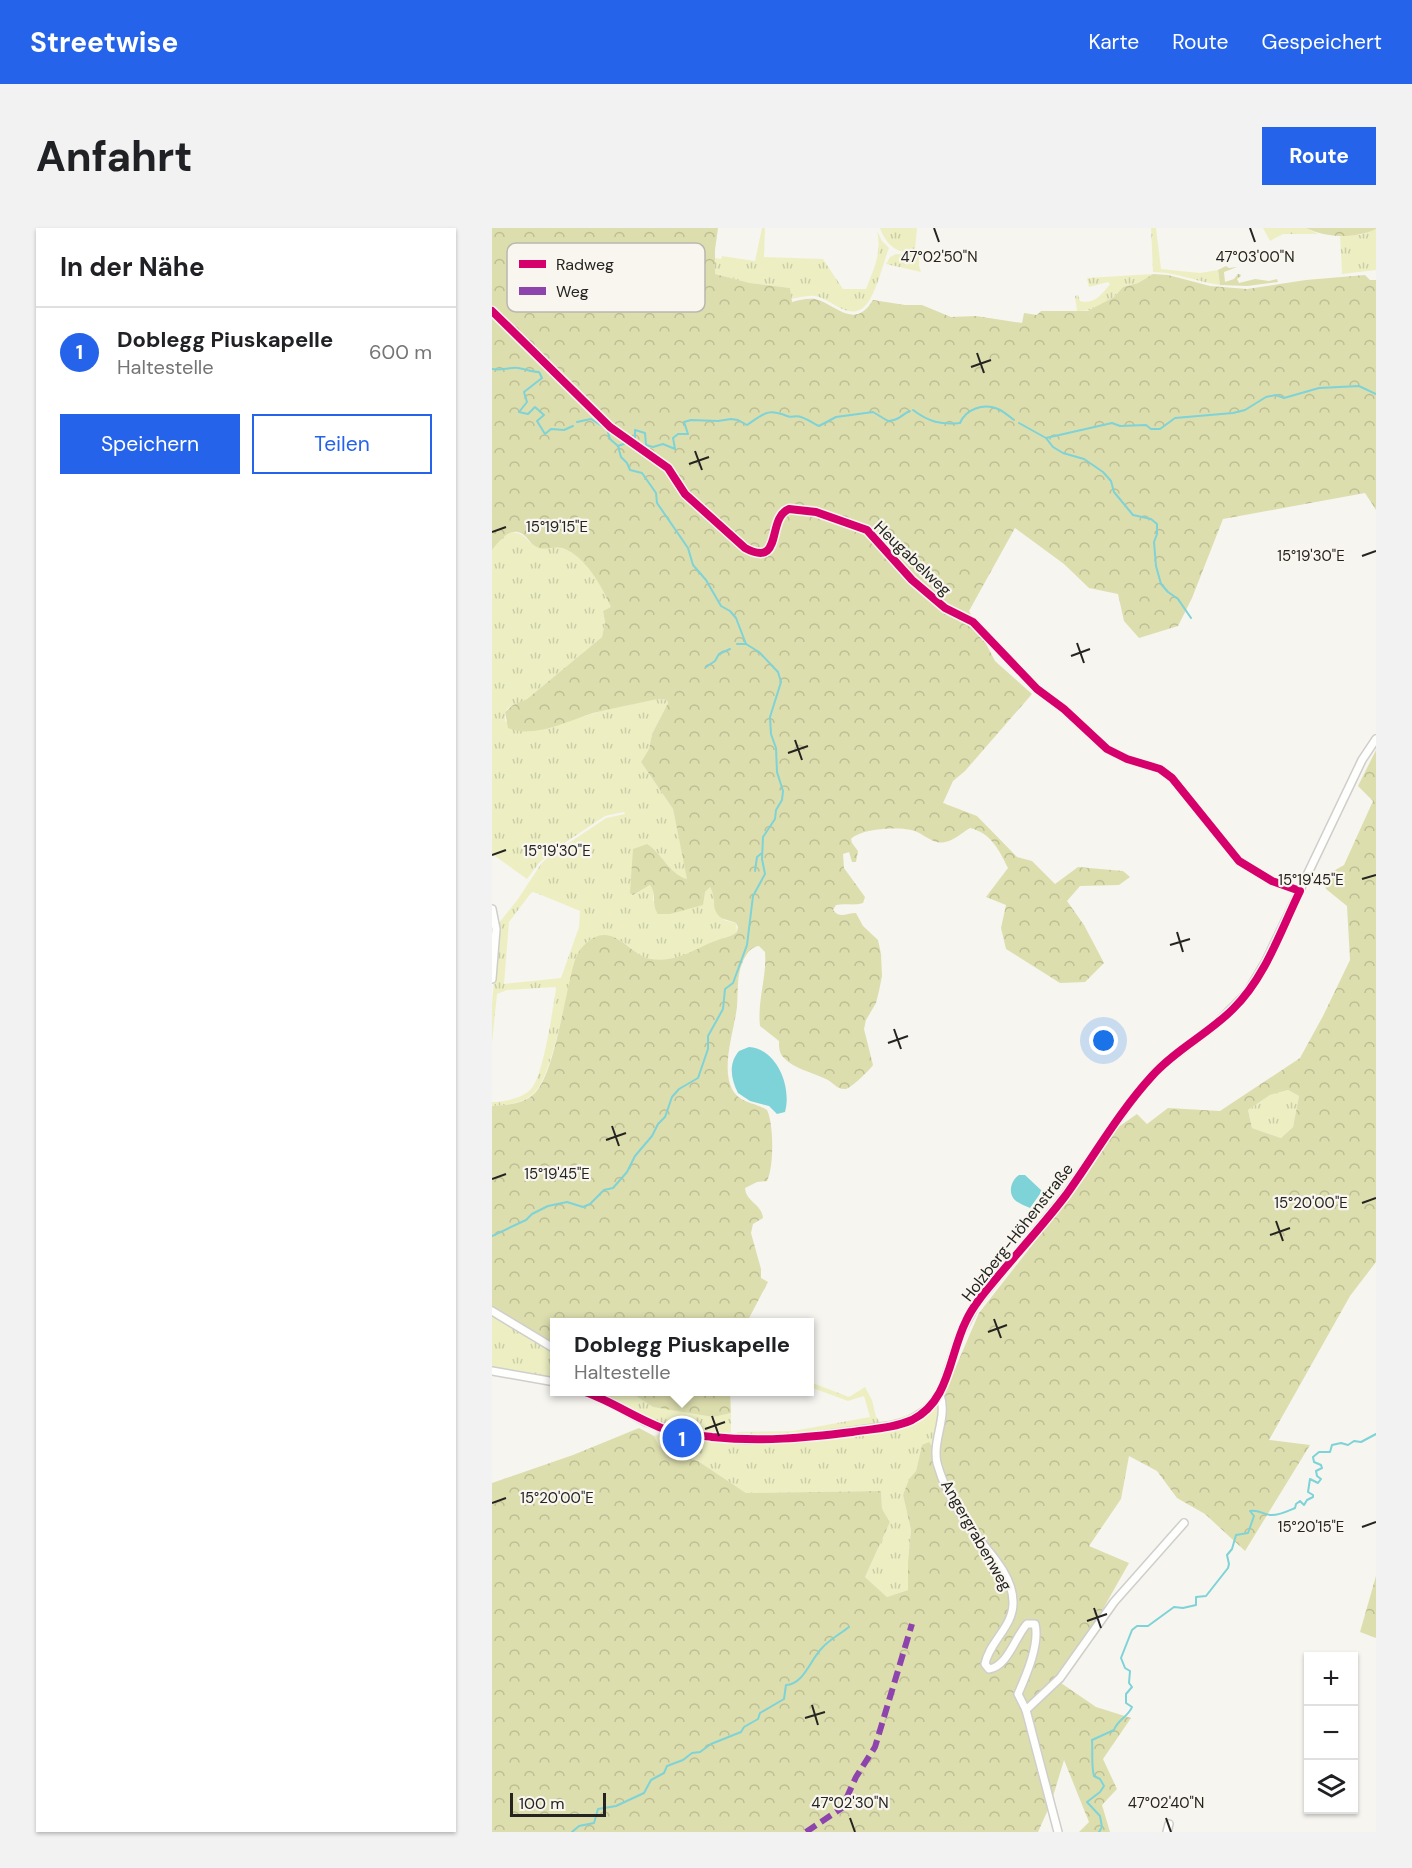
<!DOCTYPE html>
<html lang="de">
<head>
<meta charset="utf-8">
<style>
  :root { --surface:#fff; --page:#f2f2f2; --text:#202124; --muted:#757577; --line:#e0e0e0; --accent:#2563eb }
  body { margin:0; font-family:"DM Sans",sans-serif; background:var(--page); color:var(--text) }
  .controls { position:absolute; right:18px; bottom:18px; display:grid; overflow:hidden; border-radius:0px; box-shadow:0 2px 4px #0004 }
  .controls button { width:54px; height:54px; display:grid; place-items:center; padding:0; border:0; border-bottom:2px solid var(--line); background:var(--surface); color:var(--text); font:30px sans-serif }
  .scale { position:absolute; left:18px; bottom:15px; width:96px; box-sizing:border-box; padding-left:6px; border:3px solid #252421; border-top:0; font-size:16px; line-height:21px; white-space:nowrap; color:#252421; -webkit-text-stroke:4px #f8f6ee; paint-order:stroke }
  .you { position:absolute; left:612px; top:813px; width:21px; height:21px; margin:-15px; border:4px solid #fff; border-radius:50%; background:#1a73e8; box-shadow:0 0 0 9px #1a73e833 }
  .badge { display:grid; place-items:center; width:39px; height:39px; border-radius:50%; background:var(--accent); color:#fff; font-size:20px; font-weight:700 }
  .pin { position:absolute; translate:-50% -50%; border:3px solid #fff; box-shadow:0 2px 6px #0006 }
  .popup { position:absolute; left:58px; top:1090px; width:264px; height:78px; box-sizing:border-box; display:grid; place-content:center; border-radius:0px; background:var(--surface); filter:drop-shadow(0 2px 4px #0005); font-size:20px; white-space:nowrap; color:var(--muted) }
  .popup b { font-size:22px; color:var(--text) }
  .popup::after { content:''; position:absolute; left:50%; top:100%; margin-left:-12px; border:12px solid transparent; border-top-color:var(--surface) }
  .list { margin:0; padding:0; list-style:none }
  h2 { display:flex; justify-content:space-between; align-items:center; height:78px; margin:0; padding:0 24px; font-size:26px }
  h2 small { font-size:20px; font-weight:400; color:var(--muted) }
  .list li { display:grid; grid-template-columns:39px 1fr auto; gap:18px; align-items:center; box-sizing:border-box; height:90px; padding:0 24px; border-top:2px solid var(--line) }
  .list b { display:block; font-size:22px; white-space:nowrap }
  .list p { margin:0; font-size:20px; white-space:nowrap; color:var(--muted) }
  .list em { font-size:20px; font-style:normal; color:var(--muted) }
  .actions { display:flex; gap:12px; padding:18px 24px }
  .actions a { flex:1; padding:14px 0; border:2px solid var(--accent); border-radius:0px; text-align:center; font-size:21px; color:var(--accent) }
  .actions .main { background:var(--accent); color:#fff }
  .icon { flex:none; width:33px; height:33px; fill:none; stroke:currentColor; stroke-width:2; stroke-linecap:round; stroke-linejoin:round }
  .map { position:relative; flex:none; width:884px; height:1604px; overflow:hidden; border-radius:0px }
  header { display:flex; align-items:center; gap:36px; box-sizing:border-box; height:84px; padding:0 30px; background:var(--accent); color:#fff }
  header strong { font-size:28px }
  nav { display:flex; gap:33px; margin-inline-start:auto; font-size:21px }
  .intro { display:flex; align-items:center; justify-content:space-between; box-sizing:border-box; height:144px; padding:0 36px }
  h1 { margin:0; font-size:42px }
  .button { padding:15px 27px; border-radius:0px; background:var(--accent); color:#fff; font-size:21px; font-weight:700 }
  main { display:flex; gap:36px; padding:0 36px }
  aside { flex:1; background:var(--surface); border-radius:0px; box-shadow:0 2px 4px #0004 }
  .map>svg:first-child { display:block }
  .grass { fill:url(#grass-tufts); fill-rule:evenodd }
  .forest { fill:url(#forest-crowns); fill-rule:evenodd }
  .water { fill:#7dd3d7 }
  .lines { fill:none; stroke-linecap:round; stroke-linejoin:round }
  .stream { stroke:#7dd3d7; stroke-width:2 }
  .minor-casing { stroke:#cfcecb; stroke-width:10 }
  .minor { stroke:#fefefd; stroke-width:7 }
  .quiet { stroke:#8e44ad; stroke-width:6; stroke-dasharray:12 6; stroke-linecap:butt }
  .cycleway-casing { stroke:#f8f6ee; stroke-width:11 }
  .cycleway { stroke:#d6006c; stroke-width:8 }
  .ticks { fill:none; stroke:#252421; stroke-width:2 }
  .labels { text-anchor:middle; stroke-width:4.5; stroke-linejoin:round; paint-order:stroke }
  .street-label { font-size:16px; fill:#252421; stroke:#f8f6ee }
  .key { fill:#f8f6ee; stroke:#b9b7b0; stroke-width:1.5 }
  .key-label { font-size:16px; fill:#252421 }
  .ticks-label { font-size:15px; text-anchor:middle; fill:#252421; stroke:#f8f6ee; stroke-width:4.5; stroke-linejoin:round; paint-order:stroke }
</style>
</head>
<body>
<header>
<strong>Streetwise</strong>
<nav><a>Karte</a><a>Route</a><a>Gespeichert</a></nav>
</header>
<div class="intro"><h1>Anfahrt</h1><a class="button">Route</a></div>
<main>
<aside>
<h2>In der Nähe<small></small></h2>
<ul class="list">
<li><span class="badge">1</span><div><b>Doblegg Piuskapelle</b><p>Haltestelle</p></div><em>600 m</em></li>
</ul>
<div class="actions"><a class="main">Speichern</a><a>Teilen</a></div>
</aside>
<div class="map">
<svg width="884" height="1604" viewBox="0 0 884 1604">
  <defs>
    <pattern id="grass-tufts" width="24" height="20" patternUnits="userSpaceOnUse" patternTransform="scale(1.5)"><rect width="24" height="20" fill="#edefc3"/><path d="M3 7l-1-3M5 7V3M7 7l1-3M15 17l-1-3M17 17v-4M19 17l1-3" fill="none" stroke="#cbcda7"/></pattern>
    <pattern id="forest-crowns" width="20" height="18" patternUnits="userSpaceOnUse" patternTransform="scale(1.5)"><rect width="20" height="18" fill="#dddeae"/><path d="M2 6a3 3 0 1 1 6 0M12 15a3 3 0 1 1 6 0" fill="none" stroke="#bebe95"/></pattern>
  </defs>
  <rect width="100%" height="100%" fill="#f6f5f0"/>
  <g class="grass">
    <path d="M270,0H273L272,29L331,31L351,61H374C382,40 390,25 385,3L390,13L397,20C392,33 385,61 377,73C360,98 341,71 323,68C315,67 307,70 299,71L298,60L258,55L223,46V30L229,31L230,28L263,33Z"/>
    <path d="M388,0H425L423,22C406,29 393,15 388,0Z"/>
    <path d="M659,0H664L669,41L708,45L726,42L728,57C705,54 684,44 661,44Z"/>
    <polygon points="771,0 814,0 826,6 791,6 778,13"/>
    <polygon points="884,1 884,42 850,46 848,7 868,7"/>
    <polygon points="404,26 427,27 427,38 429,44 394,36 398,29"/>
    <path d="M661,46L646,55L631,59L622,69L601,82L585,83L583,68L586,67L588,73C602,77 610,66 618,56L616,54L597,59L595,50Z"/>
    <path d="M20,304C36,306 33,314 44,317C53,319 64,318 72,321C97,331 109,357 120,380L111,383L113,394L110,409L35,471L16,480L13,484V493C20,496 28,502 35,503C40,504 47,501 53,500C82,493 148,466 175,472L176,475L160,506L157,521L149,534L181,581L196,652L184,647L163,622L141,667L158,657L161,661V673L213,664L218,658L221,663V674L232,692L244,695L245,704C240,708 235,709 228,711C205,719 185,737 158,731C138,727 137,708 109,709C97,710 91,716 85,727C76,756 61,846 43,864C32,876 15,877 0,878V874C12,874 31,870 39,861C51,849 61,780 64,761L63,759L15,762L5,766L0,815V776L7,695L26,671L49,636L56,629L114,590L133,586L132,584L113,588L62,622L47,635L35,651L0,626V322L9,310ZM42,664L88,683L87,699L69,750L12,756L17,694L39,665Z"/>
    <polygon points="796,862 807,868 801,899 789,910 760,900 756,882 778,867"/>
    <polygon points="0,1086 62,1124 62,1151 0,1140"/>
    <path d="M468,1096V1102L445,1164L437,1175L416,1191L320,1207L245,1209V1204L301,1203L378,1189L372,1168L356,1173L318,1159V1154L357,1169L373,1159L380,1172L384,1189L388,1194C433,1188 445,1168 457,1128C461,1117 465,1107 468,1096Z"/>
    <path d="M109,1164H138L161,1179L176,1181L221,1189L239,1185V1207C212,1214 127,1187 109,1164Z"/>
    <polygon points="442,1178 446,1178 449,1181 441,1220 430,1217 424,1243 417,1251 411,1267 419,1302 416,1333 416,1362 395,1369 373,1349 398,1294 390,1281 389,1263 254,1265 206,1233 192,1228 181,1222 167,1218 162,1208 176,1204 267,1215 309,1213 397,1201"/>
  </g>
  <g class="forest">
    <path d="M0,0H226L223,22V46L258,55L298,60L300,74C307,72 316,70 323,71C344,76 362,103 381,72L413,77H430L459,89L484,88L530,95L532,85L545,87L549,83H596L622,69L631,59L646,55L661,46L676,47L718,58L755,61L814,52L873,47L878,52H884V282L873,265L731,291L700,370L686,398L647,410L632,393L626,366L597,360L572,336L523,300L477,383L503,433L540,466L473,543L461,553L451,575L485,588L525,629L540,633L563,656L586,639L631,643L638,649L627,657L588,658L575,673L592,697L612,735L593,754L568,755L514,721L509,700L514,677L494,669L516,640C507,622 499,605 478,600C471,604 461,613 453,614C442,617 433,607 423,603C409,598 369,600 359,611L360,615L366,623L364,634H360L357,624L351,626L352,640L373,669L371,675C361,678 353,675 344,677L341,682C348,691 354,685 364,685L371,698L386,712L389,726L390,748L387,763L384,775L374,792L372,801L381,837C378,842 359,860 354,861C345,862 341,854 334,851C321,845 301,840 292,830C287,825 287,820 287,813L268,798C265,773 275,749 273,724L267,718C256,719 251,732 248,742C245,753 246,767 245,779C242,803 229,839 240,861C248,876 263,874 275,882C282,896 282,939 275,953L265,954L253,960C254,974 270,976 271,990L261,996L259,1005L269,1041V1050L276,1054L255,1094H63L62,1119L0,1081V878C15,877 32,876 43,865C60,848 71,781 77,756C80,744 82,727 91,718C120,688 137,728 159,731C188,735 204,719 228,711C235,709 240,708 245,704L246,699L244,695C238,692 230,692 226,687C219,679 224,667 218,659L213,664L211,677L178,686H166C159,677 165,665 158,657L141,667L138,665L141,621L155,616C171,626 177,646 195,651L181,581L149,534L157,521L160,506L176,475L175,472C166,470 157,473 147,475C132,478 117,481 101,485C77,493 40,511 16,500L13,484L21,477L35,471L110,409L113,394L111,383L119,379C110,359 94,328 70,320C63,318 54,322 47,320C41,318 38,313 33,308C20,296 8,312 0,322Z"/>
    <path d="M814,0H884V1C863,11 834,10 814,0Z"/>
    <polygon points="734,38 737,40 745,39 732,44 733,54 742,51 746,46 748,46 749,48 745,51 747,55 763,51 777,53 785,51 786,54 755,58 728,57 726,42"/>
    <path d="M884,522V1034L858,1068L777,1212L818,1217L753,1323L713,1286L685,1270L665,1243L637,1228L629,1271L597,1318L637,1335L569,1455L604,1479L639,1490L611,1531L625,1561L610,1577L618,1604H587L597,1594L572,1532L559,1575L546,1604H0V1255L81,1227L147,1200L162,1208L167,1218L182,1222L192,1229L206,1233L254,1265L389,1263L390,1281L398,1294L373,1349L395,1369L416,1362V1333L419,1302L411,1267L417,1251L424,1243L430,1217L437,1214L441,1220L447,1216L454,1183L453,1164L487,1085L594,948L625,900L645,886L655,896L676,880L728,883L808,830L831,788L858,732L855,678L834,661L831,649L852,637L881,573L866,558ZM796,862L807,868L801,899L789,910L760,900L756,882L778,867Z"/>
    <polygon points="138,1164 238,1164 239,1185 221,1189 161,1179"/>
    <polygon points="884,1348 884,1410 868,1404"/>
  </g>
  <g class="water">
    <path d="M257,819C285,821 300,859 293,884L285,886L277,878L258,873L246,865C239,851 236,836 247,823Z"/>
    <path d="M527,947H533L550,963L538,980C534,978 528,976 524,973C515,966 519,952 527,947Z"/>
  </g>
  <g class="lines">
    <g class="stream">
      <path d="M0,141C9,143 17,139 26,140C34,141 39,144 47,144L50,150L32,164L35,174L27,184L36,186L43,179L52,187L45,193L53,206L59,201L72,202L81,198"/>
      <path d="M421,182C437,194 449,197 468,195C474,181 491,175 506,181C511,183 517,188 522,192"/>
      <path d="M85,194L99,191L115,201L118,211L126,218L143,212V202L153,205L154,217L161,219L171,216L183,221L181,210L186,206H196L192,194L199,192L226,193L239,191L246,192L255,197C272,186 274,180 295,188C299,190 304,187 309,189C315,191 321,195 327,198L344,189L381,184L396,193C409,192 408,187 418,183"/>
      <polyline points="527,195 554,210 620,195 628,198 654,197 659,201 668,201 683,190 741,185 753,182 774,169 784,167 792,170 827,160 867,158 884,166"/>
      <polyline points="554,210 561,219 571,225 592,231 611,244 619,253 622,264 641,287 659,291 665,296 665,306 662,314 664,338 669,356 676,364 686,371 699,390"/>
      <polyline points="245,416 254,416"/>
      <polyline points="214,439 223,433 227,426 238,421"/>
      <polyline points="263,643 265,629 270,625"/>
      <polyline points="0,1008 34,992 40,986 56,978 75,974 91,979 98,976 112,962 121,960 135,944 143,928 160,908 166,896 173,889 180,869 187,861 206,850 216,821 216,808 231,781 233,761 241,755 255,717 261,668 273,646 270,631 271,609 283,591 284,582 290,572 291,563 285,544 284,520 279,506 278,489 289,454 286,444 267,424 254,416 244,390 238,383 229,378 214,352 201,337 196,320 165,275 164,265 150,245 138,242 135,235 129,229 126,218"/>
      <path d="M80,1604L87,1598L102,1595L106,1581L124,1578L152,1565L159,1552L172,1545L175,1538L191,1532L200,1525L208,1524L219,1516L249,1504L252,1499L266,1491L268,1485L292,1471L294,1457C312,1456 318,1432 330,1420C337,1412 348,1406 357,1399"/>
      <path d="M607,1604L610,1599L608,1588L595,1574L608,1564L612,1558L608,1551L602,1548C599,1537 601,1524 600,1512L622,1502C625,1492 636,1489 640,1479L634,1475V1466L640,1459L637,1455L638,1443L633,1440L629,1430L640,1402L645,1398H656L682,1379L691,1380L704,1377V1369L714,1368L736,1340L737,1336L735,1327L740,1321L744,1307L756,1305L762,1288L758,1283C766,1281 770,1286 778,1287C786,1288 796,1283 803,1280L804,1276L808,1273L812,1277L815,1272L821,1269V1267L816,1264L818,1251L826,1255L829,1251L825,1248L824,1243L830,1240L829,1237L822,1234L821,1229L827,1224H838L840,1217L849,1215L856,1217L862,1213L869,1214L884,1206"/>
    </g>
    <g class="minor-casing">
      <g id="minor">
        <path d="M0,83L118,199L176,240L193,266L253,320C292,341 274,290 297,281L324,284L375,302L420,352L453,380L481,394L545,461L572,481L615,521L635,531L668,541L680,550L747,633L780,653L808,663"/>
        <polyline points="0,681 4,701 0,751"/>
        <polyline points="0,1083 63,1121"/>
        <polyline points="0,1143 63,1154"/>
        <polyline points="93,1164 117,1174 154,1194 177,1202 202,1207 255,1212 309,1210 397,1198 417,1193 434,1182 448,1167 467,1109 484,1076 571,970 644,866 669,838 723,797 755,765 774,733 870,532 884,511"/>
        <path d="M448,1167C456,1189 440,1212 445,1235C451,1257 465,1282 478,1300C494,1321 521,1346 521,1374C522,1398 497,1414 493,1436L497,1441C516,1438 523,1409 535,1396H543C548,1416 534,1448 526,1466L534,1482L566,1604"/>
        <polyline points="534,1482 568,1450 622,1374 692,1295"/>
        <polyline points="675,1604 677,1596"/>
      </g>
    </g>
    <use href="#minor" class="minor"/>
    <polyline class="quiet" points="314,1604 350,1580 364,1549 383,1519 420,1396"/>
    <g class="cycleway-casing">
      <path id="cycleway" d="M0,83L118,199L176,240L193,266L253,320C292,341 274,290 297,281L324,284L375,302L420,352L453,380L481,394L545,461L572,481L615,521L635,531L668,541L680,550L747,633L780,653L808,663C789,702 773,750 741,781C716,806 683,822 660,848C627,884 602,928 574,967C552,996 526,1024 503,1052C492,1065 481,1078 474,1093C457,1127 458,1173 420,1192C402,1200 380,1201 360,1204C312,1210 269,1214 220,1209C205,1207 190,1206 175,1202C146,1192 122,1174 93,1164"/>
    </g>
    <use href="#cycleway" class="cycleway"/>
  </g>
  <path class="ticks" d="M442,0L447,14M758,0L763,14M485,125L492,145M479,139L499,132M203,223L210,242M197,236L217,229M0,304L14,299M870,328L884,323M585,415L592,435M579,428L598,421M303,512L310,532M296,525L316,518M0,627L14,622M870,651L884,647M685,704L691,724M678,717L698,711M402,801L409,821M396,815L416,808M120,898L127,918M114,912L134,905M0,951L14,946M870,975L884,970M784,993L791,1013M778,1007L798,1000M502,1091L509,1110M496,1104L515,1097M220,1188L227,1208M213,1201L233,1194M0,1275L14,1270M870,1299L884,1294M602,1380L609,1400M595,1393L615,1386M320,1477L326,1497M313,1490L333,1484M358,1590L363,1604M674,1590L679,1604"/>
  <g class="labels">
    <g class="street-label">
      <text transform="translate(421 330) rotate(44)" y="6">Heugabelweg</text>
      <text transform="translate(525 1004) rotate(-52)" y="6">Holzberg-Höhenstraße</text>
      <text transform="translate(485 1307) rotate(60)" y="6">Angergrabenweg</text>
    </g>
  </g>
  <rect x="15" y="15" width="198" height="69" rx="9" class="key"/>
  <rect x="27" y="32" width="27" height="8" fill="#d6006c"/>
  <rect x="27" y="59" width="27" height="8" fill="#8e44ad"/>
  <g class="key-label">
    <text x="64" y="42">Radweg</text>
    <text x="64" y="69">Weg</text>
  </g>
  <g class="ticks-label">
    <text x="763" y="34">47°03'00"N</text>
    <text x="447" y="34">47°02'50"N</text>
    <text x="65" y="304">15°19'15"E</text>
    <text x="819" y="333">15°19'30"E</text>
    <text x="65" y="628">15°19'30"E</text>
    <text x="819" y="657">15°19'45"E</text>
    <text x="65" y="951">15°19'45"E</text>
    <text x="819" y="980">15°20'00"E</text>
    <text x="65" y="1275">15°20'00"E</text>
    <text x="819" y="1304">15°20'15"E</text>
    <text x="358" y="1580">47°02'30"N</text>
    <text x="674" y="1580">47°02'40"N</text>
  </g>
</svg>
<div class="controls">
<button>+</button>
<button>−</button>
<button><svg class="icon" aria-label="layers" viewBox="0 0 24 24"><path d="M12 4l9 5-9 5-9-5zM3 14l9 5 9-5"/></svg></button>
</div>
<div class="scale">100 m</div>
<div class="you"></div>
<div class="pin badge" style="left:190px;top:1210px">1</div>
<div class="popup"><b>Doblegg Piuskapelle</b>Haltestelle</div>
</div>
</main>
</body>
</html>
